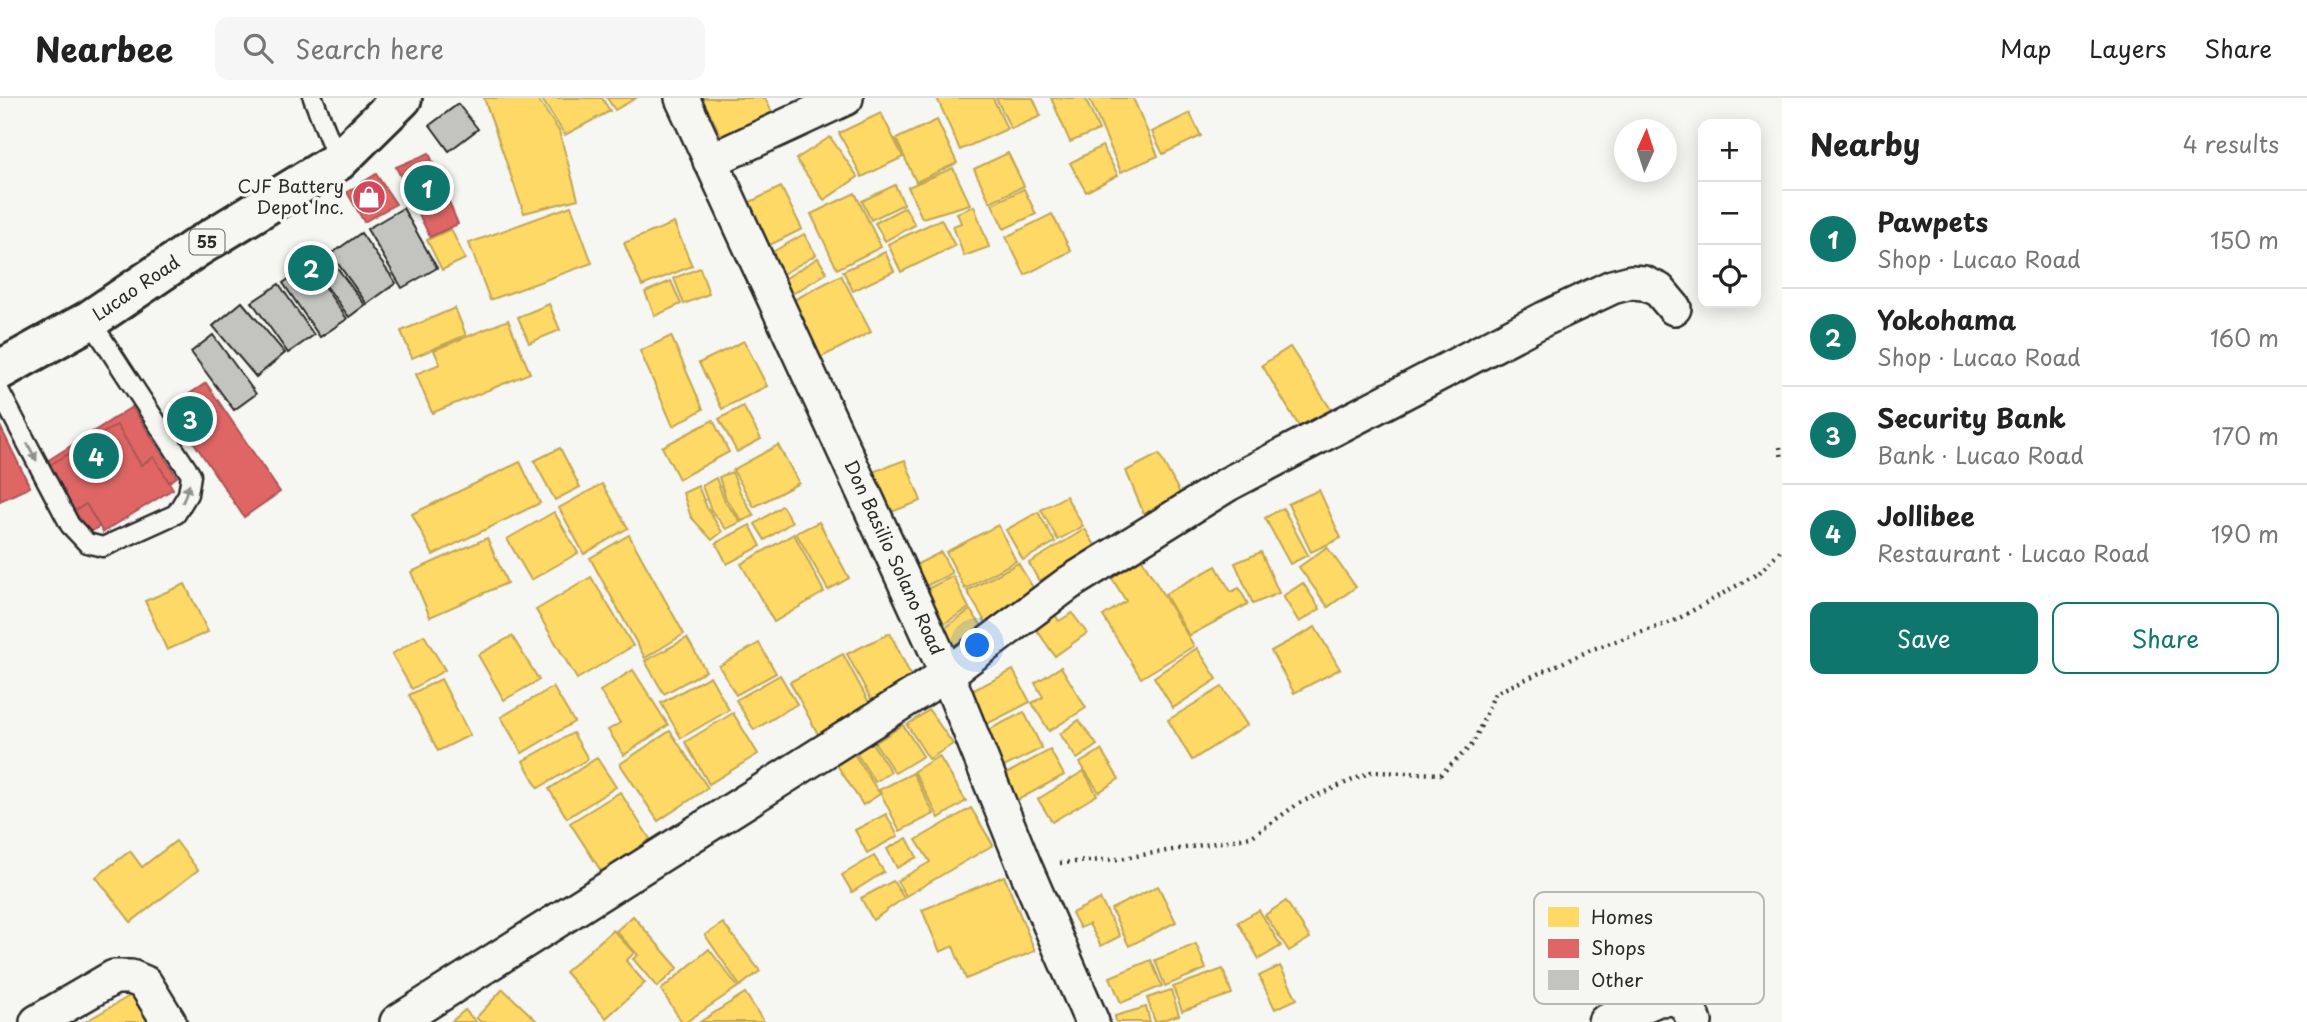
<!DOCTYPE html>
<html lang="en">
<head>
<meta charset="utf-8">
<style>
  :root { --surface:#fff; --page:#f6f6f6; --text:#222; --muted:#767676; --line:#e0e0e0; --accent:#0f766e }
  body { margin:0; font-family:"Playpen Sans",sans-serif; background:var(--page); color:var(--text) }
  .controls { position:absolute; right:21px; top:21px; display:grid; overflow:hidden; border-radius:14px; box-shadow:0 4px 18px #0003 }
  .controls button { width:63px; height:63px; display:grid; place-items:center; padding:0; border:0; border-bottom:2px solid var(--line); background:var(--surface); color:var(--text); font:35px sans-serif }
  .compass { position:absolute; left:1614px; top:21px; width:63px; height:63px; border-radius:50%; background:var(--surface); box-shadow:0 4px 18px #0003; rotate:3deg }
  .you { position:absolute; left:978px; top:548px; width:24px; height:24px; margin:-18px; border:5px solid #fff; border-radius:50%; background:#1a73e8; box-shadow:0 0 0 10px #1a73e833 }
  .badge { display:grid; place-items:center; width:46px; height:46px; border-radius:50%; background:var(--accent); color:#fff; font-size:23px; font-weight:700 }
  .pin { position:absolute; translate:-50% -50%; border:4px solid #fff; box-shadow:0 2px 7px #0006 }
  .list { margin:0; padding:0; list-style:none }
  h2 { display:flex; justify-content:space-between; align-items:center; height:91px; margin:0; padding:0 28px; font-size:30px }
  h2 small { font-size:23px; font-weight:400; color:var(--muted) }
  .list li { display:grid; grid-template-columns:46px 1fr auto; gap:21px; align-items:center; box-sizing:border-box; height:98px; padding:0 28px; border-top:2px solid var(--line) }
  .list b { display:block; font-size:26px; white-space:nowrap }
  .list p { margin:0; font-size:23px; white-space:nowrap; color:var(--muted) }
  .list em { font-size:23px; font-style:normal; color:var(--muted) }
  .actions { display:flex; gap:14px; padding:21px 28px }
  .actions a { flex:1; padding:16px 0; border:2px solid var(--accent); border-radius:14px; text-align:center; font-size:24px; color:var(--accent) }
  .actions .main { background:var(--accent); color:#fff }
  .icon { flex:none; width:38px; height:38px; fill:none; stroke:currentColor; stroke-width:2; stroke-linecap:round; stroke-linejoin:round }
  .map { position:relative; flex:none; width:1782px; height:924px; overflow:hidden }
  header { display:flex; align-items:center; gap:42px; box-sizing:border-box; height:98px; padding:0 35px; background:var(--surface); border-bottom:2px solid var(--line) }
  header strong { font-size:33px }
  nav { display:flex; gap:38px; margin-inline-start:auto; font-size:24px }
  .search { width:490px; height:63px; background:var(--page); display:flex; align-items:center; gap:18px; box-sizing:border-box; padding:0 24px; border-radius:14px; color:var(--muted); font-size:26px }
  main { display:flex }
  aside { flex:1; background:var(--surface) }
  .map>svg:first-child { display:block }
  .homes { fill:#ffd966; stroke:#bfa554; stroke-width:2 }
  .shops { fill:#e06666; stroke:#aa5454; stroke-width:2 }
  .building { fill:#c3c3c0; stroke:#2b2b2b; stroke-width:2 }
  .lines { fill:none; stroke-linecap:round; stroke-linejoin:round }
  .lane-casing { stroke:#2b2b2b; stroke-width:23 }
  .street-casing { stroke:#2b2b2b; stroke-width:38 }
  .highway-casing { stroke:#2b2b2b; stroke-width:44 }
  .path { stroke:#2b2b2b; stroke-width:4.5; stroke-dasharray:2 5; stroke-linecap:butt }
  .lane { stroke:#f6f6f2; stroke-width:18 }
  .street { stroke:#f6f6f2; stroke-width:33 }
  .highway { stroke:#f6f6f2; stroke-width:38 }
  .oneway { fill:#90908e }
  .labels { text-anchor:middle; stroke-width:7; stroke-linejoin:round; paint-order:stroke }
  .shield { fill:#f6f6f2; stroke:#686867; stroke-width:2 }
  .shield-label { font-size:16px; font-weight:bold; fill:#2b2b2b }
  .poi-label { font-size:18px; fill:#2b2b2b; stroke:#f6f6f2; text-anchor:end }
  .street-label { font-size:18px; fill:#2b2b2b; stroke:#f6f6f2 }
  .key { fill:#f6f6f2; stroke:#b9b9b6; stroke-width:2 }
  .key-label { font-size:19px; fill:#2b2b2b }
</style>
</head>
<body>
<header>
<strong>Nearbee</strong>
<div class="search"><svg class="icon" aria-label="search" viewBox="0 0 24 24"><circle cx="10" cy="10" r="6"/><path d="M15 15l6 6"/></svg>Search here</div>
<nav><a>Map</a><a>Layers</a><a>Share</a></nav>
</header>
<main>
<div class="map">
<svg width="1782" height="924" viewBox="0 0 1782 924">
  <rect width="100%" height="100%" fill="#f6f6f2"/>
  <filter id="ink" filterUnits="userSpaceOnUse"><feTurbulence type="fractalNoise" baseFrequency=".0143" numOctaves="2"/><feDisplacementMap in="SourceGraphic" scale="14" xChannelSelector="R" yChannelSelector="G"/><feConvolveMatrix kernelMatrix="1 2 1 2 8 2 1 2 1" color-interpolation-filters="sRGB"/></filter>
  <g filter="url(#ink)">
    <g class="homes">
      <polygon points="484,0 537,0 559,33 578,101 524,115"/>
      <polygon points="541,0 602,0 610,13 565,37"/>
      <polygon points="607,0 636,0 615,12"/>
      <polygon points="702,0 765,0 775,20 725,45"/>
      <polygon points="937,0 993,0 1007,31 960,52"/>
      <polygon points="996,0 1033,0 1041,18 1011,31"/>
      <polygon points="1051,0 1085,0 1099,32 1070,44"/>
      <polygon points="1089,0 1133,0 1158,58 1121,74"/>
      <polygon points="881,15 903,59 862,79 839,35"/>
      <polygon points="1190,15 1201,38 1163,56 1152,34"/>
      <polygon points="937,22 957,65 916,84 896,41"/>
      <polygon points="830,39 858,79 824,102 796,61"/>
      <polygon points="1102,48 1118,77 1086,94 1070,65"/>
      <polygon points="1008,55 1024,88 990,104 974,71"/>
      <polygon points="953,70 970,106 922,120 908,89"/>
      <polygon points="895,87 904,106 871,122 862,103"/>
      <polygon points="781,89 802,131 762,151 740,109"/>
      <polygon points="1024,91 1036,116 1004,131 992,106"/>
      <polygon points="855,95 881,149 837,171 811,116"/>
      <polygon points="571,108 592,165 490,202 469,145"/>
      <polygon points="974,108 989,149 964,158 953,128 961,125 957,115"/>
      <polygon points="905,109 915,127 885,143 875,125"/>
      <polygon points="1052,116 1071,153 1025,177 1006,139"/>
      <polygon points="941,121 955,148 901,174 888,146"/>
      <polygon points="674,125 692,168 642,188 624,145"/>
      <polygon points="451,131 465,161 442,172 427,142"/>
      <polygon points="804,136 816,157 774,181 762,160"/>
      <polygon points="885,154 894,173 853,193 843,173"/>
      <polygon points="818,160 827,175 784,201 775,187"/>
      <polygon points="700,170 709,196 684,206 674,180"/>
      <polygon points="841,177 871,234 818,261 790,204"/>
      <polygon points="671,183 681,206 655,218 645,194"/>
      <polygon points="549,206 560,232 529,245 518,219"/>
      <polygon points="455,210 466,237 412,260 401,233"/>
      <polygon points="508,222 530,275 432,315 416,276 440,266 434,252"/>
      <polygon points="671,238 703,311 673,328 640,253"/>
      <polygon points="744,243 767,288 722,311 699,265"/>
      <polygon points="1290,249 1332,313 1300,330 1262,267"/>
      <polygon points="743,308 761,341 737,354 719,321"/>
      <polygon points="713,322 729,354 679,381 662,349"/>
      <polygon points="778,347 799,385 754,409 733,372"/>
      <polygon points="560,350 580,389 555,402 534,363"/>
      <polygon points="1159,356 1181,397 1144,416 1126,373"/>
      <polygon points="905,362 921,403 883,417 867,376"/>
      <polygon points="520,364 540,405 433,457 412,416"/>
      <polygon points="732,374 740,394 754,418 742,423 726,401 719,379"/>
      <polygon points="716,380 725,404 741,424 726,431 711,412 702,388"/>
      <polygon points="602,386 628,430 584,456 559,410"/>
      <polygon points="698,388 707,410 722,434 712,442 691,419 683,395"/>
      <polygon points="1319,392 1341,440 1311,454 1288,406"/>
      <polygon points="1066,398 1083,428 1058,442 1041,412"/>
      <polygon points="782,408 792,424 765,442 755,426"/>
      <polygon points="1283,410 1308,457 1290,466 1265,420"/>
      <polygon points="554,414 578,455 531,482 507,441"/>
      <polygon points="1038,414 1055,444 1023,462 1006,432"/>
      <polygon points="819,424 849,480 828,492 796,435"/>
      <polygon points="750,427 761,448 727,466 716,445"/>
      <polygon points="998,427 1016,463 965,491 946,454"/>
      <polygon points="1085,431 1096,449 1039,483 1029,465"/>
      <polygon points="794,436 824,494 774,524 741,466"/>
      <polygon points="629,437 684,536 645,560 590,460"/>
      <polygon points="487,440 507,485 430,519 411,474"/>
      <polygon points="1327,449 1356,489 1328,509 1299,469"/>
      <polygon points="941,454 952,475 912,495 900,475"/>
      <polygon points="1261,454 1279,495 1253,506 1235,465"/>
      <polygon points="1138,455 1194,548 1141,580 1103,518 1126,503 1108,474"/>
      <polygon points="1018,465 1035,493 989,530 967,493"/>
      <polygon points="1216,468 1231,494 1239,490 1248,506 1189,538 1165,496"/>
      <polygon points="953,478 969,510 931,534 913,498"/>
      <polygon points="591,479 633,548 577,581 536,512"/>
      <polygon points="1303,485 1320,511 1299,524 1283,498"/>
      <polygon points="185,486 208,534 167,552 145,503"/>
      <polygon points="970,512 991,540 957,566 935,537"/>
      <polygon points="1072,515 1087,535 1055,558 1036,531 1055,517 1059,523"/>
      <polygon points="1315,529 1340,571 1294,595 1271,553"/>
      <polygon points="890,535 914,584 875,609 847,556"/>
      <polygon points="424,537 445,572 412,591 392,556"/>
      <polygon points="512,538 539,582 504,602 478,557"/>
      <polygon points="687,540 706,573 664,596 645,563"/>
      <polygon points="759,545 776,575 736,597 719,568"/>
      <polygon points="1197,550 1217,581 1173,610 1154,579"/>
      <polygon points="843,556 873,612 820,640 790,584"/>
      <polygon points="1061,569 1086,610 1049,633 1032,605 1043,599 1035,585"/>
      <polygon points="633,572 668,627 624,657 608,632 620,625 600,593"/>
      <polygon points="1013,572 1030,604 983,628 966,596"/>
      <polygon points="780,577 797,606 754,632 736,602"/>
      <polygon points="710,578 729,612 681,640 661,605"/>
      <polygon points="441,581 470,637 438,653 409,597"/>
      <polygon points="553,589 574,624 522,655 501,619"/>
      <polygon points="1222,589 1247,627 1192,662 1168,622"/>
      <polygon points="929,612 953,646 929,661 907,627"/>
      <polygon points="1024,614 1042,650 1000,671 982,635"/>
      <polygon points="733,615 758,656 709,686 685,644"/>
      <polygon points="1079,622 1097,647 1077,661 1060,636"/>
      <polygon points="903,627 923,658 895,675 875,645"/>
      <polygon points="670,633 708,690 658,723 620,666"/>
      <polygon points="573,635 588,661 538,690 523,663"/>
      <polygon points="872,645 891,674 875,684 856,655"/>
      <polygon points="1050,652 1064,677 1016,703 1002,678"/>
      <polygon points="1101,652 1119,681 1099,694 1080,665"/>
      <polygon points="854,656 880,696 863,707 837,667"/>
      <polygon points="939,658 966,703 939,720 914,673"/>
      <polygon points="597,660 616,689 567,720 549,691"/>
      <polygon points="1084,673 1097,697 1052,724 1038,701"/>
      <polygon points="913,675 934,716 900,733 879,692"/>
      <polygon points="620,694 650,741 603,776 570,725"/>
      <polygon points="971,710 993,747 906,798 897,783 930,764 916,742"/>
      <polygon points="886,716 898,738 867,755 855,732"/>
      <polygon points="907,740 917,759 897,770 887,751"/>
      <polygon points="176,743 198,772 131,824 96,779 130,753 142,769"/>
      <polygon points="874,758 884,774 852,794 842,777"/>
      <polygon points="1004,778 1035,853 966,881 953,848 940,854 922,812"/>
      <polygon points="893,783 904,800 873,822 861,800"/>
      <polygon points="1158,788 1176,824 1129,848 1111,811"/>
      <polygon points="1100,801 1120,838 1101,848 1089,826 1080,830 1072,815"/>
      <polygon points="1286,803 1310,840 1289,853 1265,817"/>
      <polygon points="1259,812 1281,848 1259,861 1238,824"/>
      <polygon points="633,818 678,870 657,889 633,861 638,857 616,833"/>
      <polygon points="723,825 760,873 740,888 705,837"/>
      <polygon points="613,832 634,855 626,863 645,885 606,920 565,874"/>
      <polygon points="1196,846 1206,871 1165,888 1155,862"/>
      <polygon points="709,851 738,889 686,924 682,924 661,892"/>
      <polygon points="1151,862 1162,888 1121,905 1110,879"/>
      <polygon points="1280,868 1297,901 1275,911 1259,878"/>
      <polygon points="1223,871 1232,896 1182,913 1173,889"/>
      <polygon points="503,891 538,924 481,924 476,920"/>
      <polygon points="1171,892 1179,917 1155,924 1147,900"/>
      <polygon points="745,895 764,924 700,924"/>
      <polygon points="133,896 150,924 85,924"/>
      <polygon points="1146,909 1150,924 1116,924 1115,918"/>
      <polygon points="465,912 476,924 451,924"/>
    </g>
    <g class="shops">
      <polygon points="429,55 458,126 430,139 396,69"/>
      <polygon points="376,76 396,106 364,124 347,94"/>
      <polygon points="206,285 280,394 244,419 170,309"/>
      <polygon points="132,309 177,379 89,435 44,365"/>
      <polygon points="117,327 141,367 154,359 173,391 103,434 86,406 60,422 33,377"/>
      <polygon points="0,328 30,389 0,403"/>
    </g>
    <g class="building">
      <polygon points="458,6 478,31 449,53 430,27"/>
      <polygon points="403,110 437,170 402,190 367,131"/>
      <polygon points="361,135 396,185 367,206 331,156"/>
      <polygon points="326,155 365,207 349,219 311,167"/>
      <polygon points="309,167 347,221 320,239 283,185"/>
      <polygon points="279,186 314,237 288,255 252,204"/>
      <polygon points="242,204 285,255 256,279 213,228"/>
      <polygon points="213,237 256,296 234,312 191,254"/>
    </g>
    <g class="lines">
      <g class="lane-casing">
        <g id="lane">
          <polyline points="313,0 338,63"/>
          <polyline points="0,294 70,427 87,445 103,449 176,416 188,396 191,377 90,222"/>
        </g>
      </g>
      <g class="street-casing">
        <g id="street">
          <path id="s1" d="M682,0L947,576L1024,767L1092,924"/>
          <polyline points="710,63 846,0"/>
          <polyline points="37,924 114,879 131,879 145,885 169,924"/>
          <polyline points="397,924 947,576 1069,485 1228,386 1544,221 1612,189 1631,184 1644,185 1659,192 1674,210"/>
          <polyline points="1605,924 1658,901 1677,900 1687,909 1695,924"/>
        </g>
      </g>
      <g class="highway-casing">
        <g id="highway">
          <path id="s2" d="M0,272L90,222L196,150L338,63L402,0"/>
        </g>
      </g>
      <g class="path">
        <polyline points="1780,349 1782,361"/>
        <polyline points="1060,765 1118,761 1251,739 1299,705 1371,674 1441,676 1473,646 1495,595 1593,551 1674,523 1759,475 1782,451"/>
      </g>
      <use href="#lane" class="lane"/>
      <use href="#street" class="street"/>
      <use href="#highway" class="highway"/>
    </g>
    <defs><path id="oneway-solid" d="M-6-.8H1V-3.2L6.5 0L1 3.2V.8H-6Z" transform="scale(1.75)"/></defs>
    <g class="oneway">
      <use href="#oneway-solid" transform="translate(32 354) rotate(62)"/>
      <use href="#oneway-solid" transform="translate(186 395) rotate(-71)"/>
    </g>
  </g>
  <defs>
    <g id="shop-disc" transform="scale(1.75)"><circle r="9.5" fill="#d1495b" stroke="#f6f6f2"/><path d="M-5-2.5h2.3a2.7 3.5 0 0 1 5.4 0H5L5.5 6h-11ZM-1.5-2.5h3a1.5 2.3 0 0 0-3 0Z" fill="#fff"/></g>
  </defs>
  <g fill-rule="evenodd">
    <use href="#shop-disc" x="369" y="99"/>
  </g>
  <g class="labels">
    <rect class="shield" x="189.5" y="131.5" width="35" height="25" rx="5"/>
    <g class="shield-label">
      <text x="207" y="150">55</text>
    </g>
    <g class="poi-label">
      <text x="344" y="95">CJF Battery<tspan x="344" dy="21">Depot Inc.</tspan></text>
    </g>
    <g class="street-label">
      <text dy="6" stroke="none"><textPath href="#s2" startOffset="159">Lucao Road</textPath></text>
      <text dy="6" stroke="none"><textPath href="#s1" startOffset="506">Don Basilio Solano Road</textPath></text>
    </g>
  </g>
  <rect x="1534" y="794" width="230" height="112" rx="10" class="key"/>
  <rect x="1548" y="809" width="31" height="20" fill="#ffd966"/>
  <rect x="1548" y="841" width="31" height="19" fill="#e06666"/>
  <rect x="1548" y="872" width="31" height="20" fill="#c3c3c0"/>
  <g class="key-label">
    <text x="1591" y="826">Homes</text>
    <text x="1591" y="857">Shops</text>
    <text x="1591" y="889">Other</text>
  </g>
</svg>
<div class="controls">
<button>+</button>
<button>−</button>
<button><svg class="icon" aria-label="locate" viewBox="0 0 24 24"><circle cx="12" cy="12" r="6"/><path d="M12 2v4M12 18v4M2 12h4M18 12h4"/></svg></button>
</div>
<svg class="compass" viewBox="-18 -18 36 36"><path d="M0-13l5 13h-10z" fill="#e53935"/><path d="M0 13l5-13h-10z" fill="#767676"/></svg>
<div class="you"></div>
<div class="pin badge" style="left:427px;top:90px">1</div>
<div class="pin badge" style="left:311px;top:170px">2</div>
<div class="pin badge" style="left:190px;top:321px">3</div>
<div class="pin badge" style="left:96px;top:358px">4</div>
</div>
<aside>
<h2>Nearby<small>4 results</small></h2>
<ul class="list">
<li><span class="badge">1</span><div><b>Pawpets</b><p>Shop · Lucao Road</p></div><em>150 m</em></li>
<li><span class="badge">2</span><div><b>Yokohama</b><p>Shop · Lucao Road</p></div><em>160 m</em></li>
<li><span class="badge">3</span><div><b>Security Bank</b><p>Bank · Lucao Road</p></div><em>170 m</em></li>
<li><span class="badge">4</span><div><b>Jollibee</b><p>Restaurant · Lucao Road</p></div><em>190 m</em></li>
</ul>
<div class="actions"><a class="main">Save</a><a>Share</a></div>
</aside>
</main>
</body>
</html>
